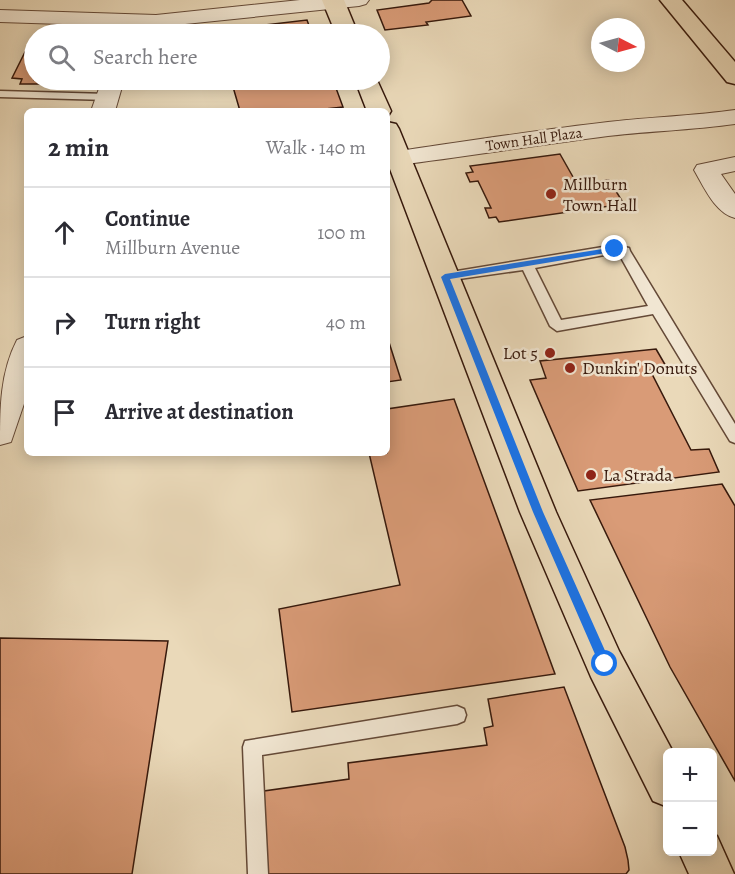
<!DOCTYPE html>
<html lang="en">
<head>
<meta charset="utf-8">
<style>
  :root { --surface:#fff; --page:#f7f7f7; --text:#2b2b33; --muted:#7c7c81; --line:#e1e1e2 }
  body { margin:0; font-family:Alegreya,serif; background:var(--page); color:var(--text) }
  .controls { position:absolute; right:18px; bottom:18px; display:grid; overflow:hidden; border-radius:9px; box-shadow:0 3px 15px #0003 }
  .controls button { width:54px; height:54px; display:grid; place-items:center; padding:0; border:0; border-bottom:2px solid var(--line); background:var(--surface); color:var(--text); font:30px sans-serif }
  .compass { position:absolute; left:591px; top:18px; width:54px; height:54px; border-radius:50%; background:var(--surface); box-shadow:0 3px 15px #0003; rotate:96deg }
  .stop { position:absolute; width:18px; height:18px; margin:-14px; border:4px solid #1a73e8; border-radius:50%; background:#fff }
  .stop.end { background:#1a73e8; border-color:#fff; box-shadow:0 2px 6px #0008 }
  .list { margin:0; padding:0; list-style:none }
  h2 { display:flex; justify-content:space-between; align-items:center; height:78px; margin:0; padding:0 24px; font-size:26px }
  h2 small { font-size:20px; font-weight:400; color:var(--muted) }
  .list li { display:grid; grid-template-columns:39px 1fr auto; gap:18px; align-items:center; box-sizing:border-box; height:90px; padding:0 24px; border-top:2px solid var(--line) }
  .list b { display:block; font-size:22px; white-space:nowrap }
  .list p { margin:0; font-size:20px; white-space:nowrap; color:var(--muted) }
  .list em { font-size:20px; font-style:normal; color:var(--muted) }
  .icon { flex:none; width:33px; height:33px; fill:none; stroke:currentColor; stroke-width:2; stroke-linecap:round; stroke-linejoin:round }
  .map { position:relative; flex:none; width:735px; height:874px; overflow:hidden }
  .search { position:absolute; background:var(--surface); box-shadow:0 3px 15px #0003; left:24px; top:24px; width:366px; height:66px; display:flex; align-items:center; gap:15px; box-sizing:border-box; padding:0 21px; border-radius:33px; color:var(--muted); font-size:22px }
  .panel { position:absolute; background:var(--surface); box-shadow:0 3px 15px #0003; left:24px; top:108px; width:366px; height:348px; border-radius:9px }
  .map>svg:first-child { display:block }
  .building { fill:#d99b77; stroke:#37190c; stroke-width:1.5 }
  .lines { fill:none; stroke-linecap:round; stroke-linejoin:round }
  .service-casing { stroke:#644937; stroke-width:3 }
  .minor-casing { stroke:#644937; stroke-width:2 }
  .primary-casing { stroke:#37190c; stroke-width:3 }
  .service { fill:#f1e6d2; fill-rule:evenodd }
  .minor { fill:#f1e6d2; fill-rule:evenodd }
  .primary { fill:#ead9b9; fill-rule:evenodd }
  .route { fill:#1a73e8 }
  .poi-dot { fill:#8f2418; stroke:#f1e6d2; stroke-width:2 }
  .labels { text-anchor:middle; stroke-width:5; stroke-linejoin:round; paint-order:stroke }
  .far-street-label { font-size:15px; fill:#37190c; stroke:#f1e6d2 }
  .poi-label { font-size:18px; fill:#37190c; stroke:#f1e6d2; text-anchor:start }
</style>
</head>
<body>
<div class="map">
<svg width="735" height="874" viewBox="0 0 735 874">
  <rect width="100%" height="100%" fill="#ead9b9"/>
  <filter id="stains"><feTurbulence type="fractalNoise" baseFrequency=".00333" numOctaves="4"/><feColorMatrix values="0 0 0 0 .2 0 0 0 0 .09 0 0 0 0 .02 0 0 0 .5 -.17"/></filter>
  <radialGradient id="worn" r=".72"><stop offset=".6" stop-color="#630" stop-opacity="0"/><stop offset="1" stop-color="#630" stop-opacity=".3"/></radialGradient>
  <g class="building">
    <polygon points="462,0 471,16 426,22 428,25 385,30 377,10 429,3 432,0"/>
    <polygon points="307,20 312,34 186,34"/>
    <polygon points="25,52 34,52 34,80 56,80 54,84 20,84 22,79 12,78"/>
    <polygon points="231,80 333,80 343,107 307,111 240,111"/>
    <polygon points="560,154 577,184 609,180 624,204 499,222 496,217 489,218 485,208 491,208 478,181 470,182 466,173 473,172 470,166"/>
    <polygon points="387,336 401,380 387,382"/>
    <polygon points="656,349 667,368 650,370 691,450 709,449 719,472 578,491 530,380 546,378 540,361"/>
    <polygon points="454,399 555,674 292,712 279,609 400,585 369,453 387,453 387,409"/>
    <polygon points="722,484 735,506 735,781 670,667 590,500"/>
    <polygon points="0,638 168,641 132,874 0,874"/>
    <polygon points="564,687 625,847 628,860 629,870 626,874 267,874 264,791 349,779 348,763 487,745 484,728 493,726 488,699"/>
  </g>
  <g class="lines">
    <g class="service-casing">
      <g id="service">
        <polygon points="0,91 108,94 113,97 108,100 0,97"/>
        <path d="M615,245L629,248L630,251L735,424V443L730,441L653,314L557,331L550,326L523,270L445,281L438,277L445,273ZM615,253L619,254L648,306L561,320L535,268Z"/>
        <polygon points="457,706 464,709 466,715 464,721 457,724 262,755 268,874 248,874 243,747 245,741"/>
      </g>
    </g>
    <g class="minor-casing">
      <g id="minor">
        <polygon points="300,0 369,0 366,4 359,6 156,27 0,22 0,10 156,15"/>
        <polygon points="102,80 124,80 115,111 91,111"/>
        <path d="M735,110V124C692,130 651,131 608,136C538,145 469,156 399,165L390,163L387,158L390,153L399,151C469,141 538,130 608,122C651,117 692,116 735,110Z"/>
        <path d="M735,157V171L721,174L735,194V218C715,213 704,187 694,170L697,165Z"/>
        <path d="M27,336V395L11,442L0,445C0,408 0,373 17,340Z"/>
      </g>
    </g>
    <g class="primary-casing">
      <g id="primary">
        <polygon points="322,0 344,0 358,34 336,34"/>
        <polygon points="660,0 682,0 735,62 735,84 727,82"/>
        <polygon points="355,80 377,80 391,111 388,116 387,111 367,111"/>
        <polygon points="387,122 396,124 399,129 556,512 619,651 673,752 668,752 668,807 653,801 591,677 520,512 387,161"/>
        <polygon points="712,835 717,836 734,874 689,874 679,852 712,852"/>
      </g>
    </g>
    <use href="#service" class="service"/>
    <use href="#minor" class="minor"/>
    <use href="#primary" class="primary"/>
  </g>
  <polygon class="route" points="615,247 619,249 618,251 450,279 543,512 611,664 605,669 601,668 533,512 441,277 445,274"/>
  <g class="poi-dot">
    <circle cx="551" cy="194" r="6"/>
    <circle cx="550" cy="353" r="6"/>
    <circle cx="570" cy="368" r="6"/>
    <circle cx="591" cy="475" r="6"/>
  </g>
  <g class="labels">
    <g class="far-street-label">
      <text transform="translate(534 139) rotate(-8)" y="5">Town Hall Plaza</text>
    </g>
    <g class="poi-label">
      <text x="563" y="190">Millburn<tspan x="563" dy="21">Town Hall</tspan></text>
      <text x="538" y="359" text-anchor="end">Lot 5</text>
      <text x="582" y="374">Dunkin' Donuts</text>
      <text x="603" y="481">La Strada</text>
    </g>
  </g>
  <rect width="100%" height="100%" filter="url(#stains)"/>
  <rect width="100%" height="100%" fill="url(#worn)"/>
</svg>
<div class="controls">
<button>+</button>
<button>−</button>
</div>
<svg class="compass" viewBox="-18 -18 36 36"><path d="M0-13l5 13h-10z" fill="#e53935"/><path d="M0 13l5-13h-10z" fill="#7c7c81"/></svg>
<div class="stop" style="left:605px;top:664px"></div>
<div class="stop end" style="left:615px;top:249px"></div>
<div class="search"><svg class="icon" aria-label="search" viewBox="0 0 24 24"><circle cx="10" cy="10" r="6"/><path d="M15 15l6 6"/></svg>Search here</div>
<section class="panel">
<h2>2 min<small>Walk · 140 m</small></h2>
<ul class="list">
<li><svg class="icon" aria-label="ahead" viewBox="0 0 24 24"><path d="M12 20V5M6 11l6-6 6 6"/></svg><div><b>Continue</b><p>Millburn Avenue</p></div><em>100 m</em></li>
<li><svg class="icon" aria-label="right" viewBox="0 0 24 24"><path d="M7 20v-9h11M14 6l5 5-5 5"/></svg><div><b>Turn right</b></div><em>40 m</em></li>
<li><svg class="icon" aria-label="arrive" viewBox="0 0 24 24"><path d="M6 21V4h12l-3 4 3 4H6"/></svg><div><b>Arrive at destination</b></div></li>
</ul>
</section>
</div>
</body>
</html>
